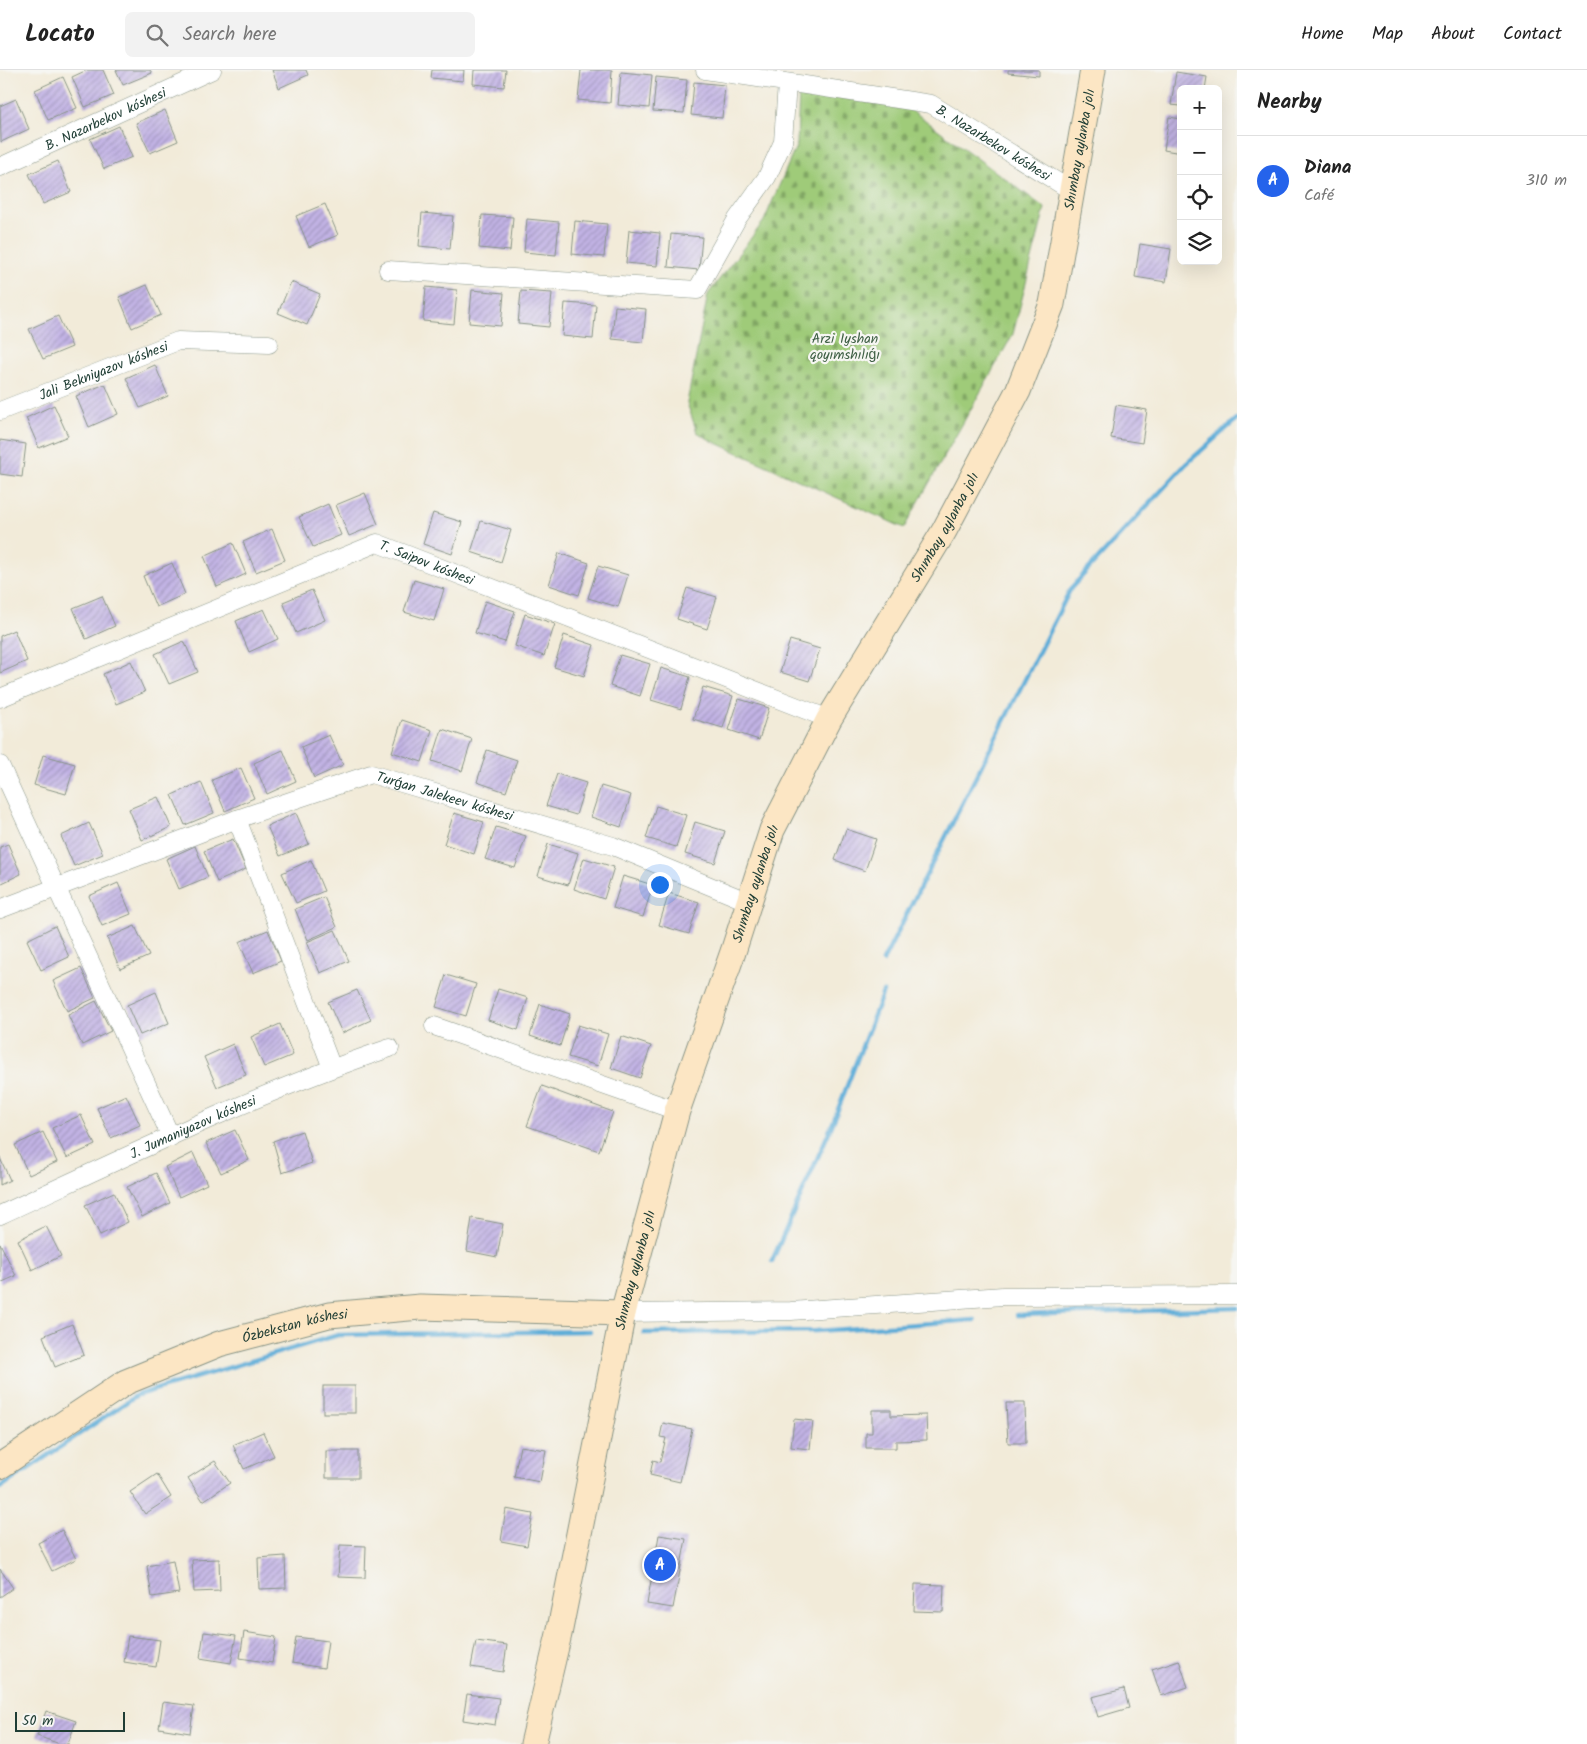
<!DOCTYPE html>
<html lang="en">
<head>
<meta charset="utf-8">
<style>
  :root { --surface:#fff; --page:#f2f2f2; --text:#222; --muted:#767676; --line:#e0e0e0; --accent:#2563eb }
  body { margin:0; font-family:Kalam,sans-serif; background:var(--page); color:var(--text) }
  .controls { position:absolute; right:15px; top:15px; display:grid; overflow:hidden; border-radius:8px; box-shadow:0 5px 20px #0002 }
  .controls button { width:45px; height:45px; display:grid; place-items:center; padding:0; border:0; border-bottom:1px solid var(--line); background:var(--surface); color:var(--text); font:25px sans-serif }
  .scale { position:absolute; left:15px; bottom:12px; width:110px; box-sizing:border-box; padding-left:5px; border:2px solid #1f3d34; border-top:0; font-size:14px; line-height:18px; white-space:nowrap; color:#1f3d34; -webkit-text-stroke:4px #f6f6f2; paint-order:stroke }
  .you { position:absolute; left:659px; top:814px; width:18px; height:18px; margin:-12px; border:4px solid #fff; border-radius:50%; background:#1a73e8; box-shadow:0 0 0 8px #1a73e833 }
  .badge { display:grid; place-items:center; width:32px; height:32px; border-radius:50%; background:var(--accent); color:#fff; font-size:16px; font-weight:700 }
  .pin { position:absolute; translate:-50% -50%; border:2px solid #fff; box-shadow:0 1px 5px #0006 }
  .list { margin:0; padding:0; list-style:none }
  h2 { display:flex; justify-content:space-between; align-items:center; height:65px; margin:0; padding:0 20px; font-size:21px }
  h2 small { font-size:16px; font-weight:400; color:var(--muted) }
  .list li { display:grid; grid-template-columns:32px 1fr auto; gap:15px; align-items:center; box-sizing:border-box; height:90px; padding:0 20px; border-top:1px solid var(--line) }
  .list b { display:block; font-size:19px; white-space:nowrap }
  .list p { margin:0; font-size:16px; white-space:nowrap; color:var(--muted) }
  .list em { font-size:16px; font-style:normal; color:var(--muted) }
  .icon { flex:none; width:28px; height:28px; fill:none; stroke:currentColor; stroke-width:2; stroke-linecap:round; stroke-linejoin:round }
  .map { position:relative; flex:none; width:1237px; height:1674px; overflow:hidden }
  header { display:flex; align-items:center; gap:30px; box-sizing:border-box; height:70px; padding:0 25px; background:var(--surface); border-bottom:1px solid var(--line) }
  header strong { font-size:24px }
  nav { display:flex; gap:28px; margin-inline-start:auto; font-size:18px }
  .search { width:350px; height:45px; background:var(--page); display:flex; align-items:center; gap:12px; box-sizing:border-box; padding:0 18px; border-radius:8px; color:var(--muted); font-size:19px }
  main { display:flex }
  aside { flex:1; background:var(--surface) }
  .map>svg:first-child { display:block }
  .cemetery { fill:url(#cemetery-stones); stroke:#5f8456 }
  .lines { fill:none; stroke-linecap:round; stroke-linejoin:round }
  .stream { stroke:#5eadd8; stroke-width:4.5 }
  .building { fill:url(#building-hatch) }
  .street-casing { stroke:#889486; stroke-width:19 }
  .secondary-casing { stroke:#889486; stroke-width:27 }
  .street { stroke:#fff; stroke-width:18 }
  .secondary { stroke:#fce6c4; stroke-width:25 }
  .labels { text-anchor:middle; stroke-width:4.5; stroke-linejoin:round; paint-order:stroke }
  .street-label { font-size:14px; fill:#1f3d34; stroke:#f6f6f2 }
  .park-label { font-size:14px; fill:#3f6045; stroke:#f6f6f2 }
</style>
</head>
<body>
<header>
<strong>Locato</strong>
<div class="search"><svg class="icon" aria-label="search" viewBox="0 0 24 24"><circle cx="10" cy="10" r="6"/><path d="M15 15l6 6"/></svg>Search here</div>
<nav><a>Home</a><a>Map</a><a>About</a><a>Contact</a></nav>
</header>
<main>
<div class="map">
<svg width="1237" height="1674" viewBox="0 0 1237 1674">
  <defs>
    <pattern id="cemetery-stones" width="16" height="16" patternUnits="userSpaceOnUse" patternTransform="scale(1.25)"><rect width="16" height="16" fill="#9fcb79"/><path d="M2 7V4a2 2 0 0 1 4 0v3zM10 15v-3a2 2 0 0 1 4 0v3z" fill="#81a664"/></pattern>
    <pattern id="building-hatch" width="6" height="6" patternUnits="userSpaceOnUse" patternTransform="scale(1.25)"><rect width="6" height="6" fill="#c2b3e5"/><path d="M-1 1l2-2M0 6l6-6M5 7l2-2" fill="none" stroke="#9d93ba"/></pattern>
  </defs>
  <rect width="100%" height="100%" fill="#f6f6f2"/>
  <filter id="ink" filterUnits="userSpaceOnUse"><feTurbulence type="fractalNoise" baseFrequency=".02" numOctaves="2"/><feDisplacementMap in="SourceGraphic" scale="10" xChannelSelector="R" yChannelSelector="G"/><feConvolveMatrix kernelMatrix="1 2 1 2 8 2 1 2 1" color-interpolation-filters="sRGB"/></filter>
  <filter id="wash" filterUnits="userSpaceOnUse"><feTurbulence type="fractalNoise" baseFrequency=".0096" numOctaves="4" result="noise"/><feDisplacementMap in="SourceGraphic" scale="20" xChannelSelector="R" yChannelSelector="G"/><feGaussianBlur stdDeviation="1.12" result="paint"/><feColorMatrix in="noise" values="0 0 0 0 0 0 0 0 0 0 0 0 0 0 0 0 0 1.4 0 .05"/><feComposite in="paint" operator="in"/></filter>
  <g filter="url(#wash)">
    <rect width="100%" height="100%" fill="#f2ebd9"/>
    <polygon class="cemetery" points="799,21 910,39 1045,138 1013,264 904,458 712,371 697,362 687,333 708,224 764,151 797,74"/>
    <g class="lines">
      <g class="stream">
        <polyline points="883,891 1071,518 1186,394 1237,349"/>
        <polyline points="772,1191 832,1055 883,922"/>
        <polyline points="1017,1245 1237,1238"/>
        <polyline points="644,1263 816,1261 975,1250"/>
        <polyline points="0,1418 137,1325 338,1265 590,1261"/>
      </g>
    </g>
    <g id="blocks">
      <g class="building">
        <polygon points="87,0 103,0 114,25 85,37 72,7"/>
        <polygon points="116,0 150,0 152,3 123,15"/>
        <polygon points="272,0 306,0 308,5 279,18"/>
        <polygon points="432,0 464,0 463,11 431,8"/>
        <polygon points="474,0 506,0 504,17 473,14"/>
        <polygon points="581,0 612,0 610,33 578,30"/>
        <polygon points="1008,0 1039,0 1039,6 1008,3"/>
        <polygon points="621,2 652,5 649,38 618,35"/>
        <polygon points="1176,2 1207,7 1205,19 1181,19 1181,36 1171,35"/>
        <polygon points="63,7 77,38 48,50 35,20"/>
        <polygon points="656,7 687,10 684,43 653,41"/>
        <polygon points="694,12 725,15 722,48 691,45"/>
        <polygon points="16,29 29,59 1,72 0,36"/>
        <polygon points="165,40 178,71 150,83 136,53"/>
        <polygon points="1169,47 1181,49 1181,83 1164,80"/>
        <polygon points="119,56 132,87 104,99 90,69"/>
        <polygon points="58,91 71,122 43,134 29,104"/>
        <polygon points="325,134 338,165 309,177 296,146"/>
        <polygon points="422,143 453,146 450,179 419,176"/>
        <polygon points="482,145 513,147 510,181 479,178"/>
        <polygon points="527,149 559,152 556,185 524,182"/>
        <polygon points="575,151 607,154 604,187 572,184"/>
        <polygon points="629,160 660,163 657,196 626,193"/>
        <polygon points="671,164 702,167 699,200 668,197"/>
        <polygon points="1140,174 1171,179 1166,212 1135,207"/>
        <polygon points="291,212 320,224 307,255 278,243"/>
        <polygon points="147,215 161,245 132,258 119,227"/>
        <polygon points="426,217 457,220 454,254 423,251"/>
        <polygon points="472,220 504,223 501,256 469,253"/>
        <polygon points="521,221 552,223 549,257 518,254"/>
        <polygon points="565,233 596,235 593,269 562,266"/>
        <polygon points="615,236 646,239 643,272 612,269"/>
        <polygon points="58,246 72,277 43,289 29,259"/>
        <polygon points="155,295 168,326 140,338 126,308"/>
        <polygon points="105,314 118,344 89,357 76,326"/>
        <polygon points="54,335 68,366 39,378 26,348"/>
        <polygon points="1116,335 1147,340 1142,373 1111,368"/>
        <polygon points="0,370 26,374 22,407 0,404"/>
        <polygon points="365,423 378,454 349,466 336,435"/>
        <polygon points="328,434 341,465 313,477 299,447"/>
        <polygon points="433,443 462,452 452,484 423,474"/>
        <polygon points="481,451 511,460 501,492 471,482"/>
        <polygon points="272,459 285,490 256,502 243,472"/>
        <polygon points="233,473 246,504 217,517 204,486"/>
        <polygon points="559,483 589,493 579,525 549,515"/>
        <polygon points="172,493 185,524 156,537 143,506"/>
        <polygon points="598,496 628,505 618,537 588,528"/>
        <polygon points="414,510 444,519 434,551 404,542"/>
        <polygon points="687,518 717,527 707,559 677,549"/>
        <polygon points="312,520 325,550 296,563 283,532"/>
        <polygon points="102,526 115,556 86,569 73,538"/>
        <polygon points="485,531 515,541 505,572 475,563"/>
        <polygon points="264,539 278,569 249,582 236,551"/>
        <polygon points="525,544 555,554 544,586 515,576"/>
        <polygon points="14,560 27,591 0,603 0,566"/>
        <polygon points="564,565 594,575 584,606 554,597"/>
        <polygon points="790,570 820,579 809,611 780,602"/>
        <polygon points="184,571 198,602 169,614 155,584"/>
        <polygon points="620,585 650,594 640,626 610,616"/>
        <polygon points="131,591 145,622 116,634 103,604"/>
        <polygon points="661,598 690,607 681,639 651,630"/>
        <polygon points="703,617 733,626 723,658 693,649"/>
        <polygon points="739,629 769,638 759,670 729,660"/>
        <polygon points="402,650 432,660 422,692 392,682"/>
        <polygon points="442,659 472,669 462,701 432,691"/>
        <polygon points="329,665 343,695 314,708 301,677"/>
        <polygon points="283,680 296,711 267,724 254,693"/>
        <polygon points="487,680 517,690 506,722 477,712"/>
        <polygon points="43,685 75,694 66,724 34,715"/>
        <polygon points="241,698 254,728 225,741 212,710"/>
        <polygon points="557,704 586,713 576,745 546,736"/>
        <polygon points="201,712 214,743 185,755 172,725"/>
        <polygon points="601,716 631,725 621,757 591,747"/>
        <polygon points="158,727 171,757 142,770 129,739"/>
        <polygon points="656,736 686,745 676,777 646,768"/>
        <polygon points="296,743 309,774 280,786 267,756"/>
        <polygon points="454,743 484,752 474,784 444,774"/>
        <polygon points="695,752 725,761 715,793 685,784"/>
        <polygon points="89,753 103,784 74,796 61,766"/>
        <polygon points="496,757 526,766 515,798 485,789"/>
        <polygon points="846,759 876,769 865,801 835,790"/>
        <polygon points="233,769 246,799 217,812 204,781"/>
        <polygon points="8,774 21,804 0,814 0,777"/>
        <polygon points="548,774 578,783 568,815 538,806"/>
        <polygon points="195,776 208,807 179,819 166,789"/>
        <polygon points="584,788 614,797 604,829 574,819"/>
        <polygon points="311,790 324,821 296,833 282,803"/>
        <polygon points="623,806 653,815 643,847 613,838"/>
        <polygon points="118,813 131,844 102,856 89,826"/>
        <polygon points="669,823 699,832 689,864 659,855"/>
        <polygon points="324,827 337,857 308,870 295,839"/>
        <polygon points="55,856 69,887 41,900 27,870"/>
        <polygon points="135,856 149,886 120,899 107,868"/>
        <polygon points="268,860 281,891 253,903 239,872"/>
        <polygon points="335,860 349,891 320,903 307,872"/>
        <polygon points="81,898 95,928 67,941 53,911"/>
        <polygon points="446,905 476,914 466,946 436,937"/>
        <polygon points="498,919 528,928 518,960 488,950"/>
        <polygon points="357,920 371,950 342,963 328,932"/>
        <polygon points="156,922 169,953 140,965 127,935"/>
        <polygon points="96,931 111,961 82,975 68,945"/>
        <polygon points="540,934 570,944 560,976 530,966"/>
        <polygon points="280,954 293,985 264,997 251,967"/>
        <polygon points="578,955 608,964 598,996 568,987"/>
        <polygon points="621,966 651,976 640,1008 611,998"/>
        <polygon points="233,974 246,1005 217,1017 204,987"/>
        <polygon points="542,1016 613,1042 599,1081 527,1056"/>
        <polygon points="126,1025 140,1055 111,1068 97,1038"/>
        <polygon points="81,1045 95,1075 67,1088 52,1058"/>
        <polygon points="235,1060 249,1090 221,1103 206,1073"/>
        <polygon points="302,1061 312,1093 282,1103 273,1071"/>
        <polygon points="43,1062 57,1092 29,1105 15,1075"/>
        <polygon points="193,1083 207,1114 179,1127 165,1097"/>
        <polygon points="0,1088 10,1110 0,1115"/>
        <polygon points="156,1103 170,1133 142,1147 127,1117"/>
        <polygon points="114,1122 128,1152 100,1165 85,1135"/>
        <polygon points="472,1148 503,1154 497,1187 467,1181"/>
        <polygon points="46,1156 61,1186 32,1200 18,1170"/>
        <polygon points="0,1173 16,1206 0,1213"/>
        <polygon points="72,1254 84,1285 55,1297 43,1266"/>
        <rect x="323" y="1316" width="32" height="27"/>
        <polygon points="1006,1333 1025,1333 1026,1373 1008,1373"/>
        <polygon points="872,1340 891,1340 891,1346 926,1345 927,1370 896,1371 896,1378 866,1378 866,1363 872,1363"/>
        <polygon points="794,1349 813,1351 810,1379 791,1377"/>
        <polygon points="663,1353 692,1359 680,1412 650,1405 653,1390 660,1392 666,1368 660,1367"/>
        <polygon points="263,1362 274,1386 244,1399 233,1375"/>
        <polygon points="520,1376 546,1380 540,1412 514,1407"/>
        <rect x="326" y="1381" width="32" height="27"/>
        <polygon points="215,1391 230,1413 203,1431 188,1408"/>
        <polygon points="157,1404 171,1427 145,1444 130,1422"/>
        <polygon points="506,1439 533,1444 527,1476 501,1471"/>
        <polygon points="62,1460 76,1489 52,1501 38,1473"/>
        <polygon points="659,1465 686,1469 673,1538 647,1534"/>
        <polygon points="340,1475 366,1476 365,1508 338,1507"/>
        <polygon points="285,1486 286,1518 259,1519 258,1488"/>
        <polygon points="219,1489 220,1521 194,1522 192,1490"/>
        <polygon points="173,1491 179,1523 152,1527 147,1496"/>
        <polygon points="0,1499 13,1518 0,1527"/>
        <polygon points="915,1514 944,1515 943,1542 914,1541"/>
        <polygon points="204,1562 236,1566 231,1593 200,1588"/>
        <polygon points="244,1562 276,1567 272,1593 240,1588"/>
        <polygon points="128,1566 160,1570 156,1597 124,1592"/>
        <polygon points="296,1567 328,1571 324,1598 292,1593"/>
        <polygon points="476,1571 507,1575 503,1602 471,1597"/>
        <polygon points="1179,1590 1188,1617 1161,1626 1152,1599"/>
        <polygon points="1124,1619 1129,1638 1098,1647 1092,1627"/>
        <polygon points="467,1624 499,1628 495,1655 463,1650"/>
        <polygon points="163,1632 194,1636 190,1663 159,1658"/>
        <polygon points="46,1641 76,1651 68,1674 60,1674 37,1666"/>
      </g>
    </g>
  </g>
  <g filter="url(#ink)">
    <use href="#blocks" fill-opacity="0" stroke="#889486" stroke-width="1"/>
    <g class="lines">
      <g class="street-casing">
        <g id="street">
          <path id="s1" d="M705,0L931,34L1072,121"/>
          <path id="s2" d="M0,97L212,0"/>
          <polyline points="388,200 697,220 737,149 767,107 783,72 787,13"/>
          <path id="s3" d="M0,341L178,271L269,274"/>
          <path id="s4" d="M0,628L377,473L829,649"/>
          <polyline points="0,695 171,1067"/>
          <polyline points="237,749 332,998"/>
          <path id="s5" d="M0,839L237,749L371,704L613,776L749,832"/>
          <polyline points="434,956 677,1041"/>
          <path id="s6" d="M0,1145C128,1086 256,1023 390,978"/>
          <polyline points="623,1243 791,1241 1003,1226 1237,1225"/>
        </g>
      </g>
      <g class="secondary-casing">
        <g id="secondary">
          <path id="s7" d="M0,1396L126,1312L219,1274L329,1245L420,1237L623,1243"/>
          <path id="s8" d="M533,1674L559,1564L623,1243L677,1041L733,882L772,760L829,649L944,461L1018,321L1052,234L1093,0"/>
        </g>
      </g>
      <use href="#street" class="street"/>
      <use href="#secondary" class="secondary"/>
    </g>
  </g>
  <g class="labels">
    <g class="street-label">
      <text dy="5" stroke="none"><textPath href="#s2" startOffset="116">B. Nazarbekov kóshesi</textPath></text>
      <text dy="5" stroke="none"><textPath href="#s1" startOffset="302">B. Nazarbekov kóshesi</textPath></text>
      <text dy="5" stroke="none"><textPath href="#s8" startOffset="1700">Shımbay aylanba jolı</textPath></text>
      <text dy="5" stroke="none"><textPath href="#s3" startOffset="111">Jali Bekniyazov kóshesi</textPath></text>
      <text dy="5" stroke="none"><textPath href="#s8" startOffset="1295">Shımbay aylanba jolı</textPath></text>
      <text dy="5" stroke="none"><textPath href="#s4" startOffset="461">T. Saipov kóshesi</textPath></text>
      <text dy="5" stroke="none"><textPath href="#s5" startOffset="472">Turǵan Jalekeev kóshesi</textPath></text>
      <text dy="5" stroke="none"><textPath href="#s8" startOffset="890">Shımbay aylanba jolı</textPath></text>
      <text dy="5" stroke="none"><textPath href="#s6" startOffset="212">J. Jumaniyazov kóshesi</textPath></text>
      <text dy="5" stroke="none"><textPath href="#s8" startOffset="485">Shımbay aylanba jolı</textPath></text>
      <text dy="5" stroke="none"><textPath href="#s7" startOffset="330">Ózbekstan kóshesi</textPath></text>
    </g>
    <g class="park-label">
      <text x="845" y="273">Arzi Iyshan<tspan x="845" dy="16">qoyımshılıǵı</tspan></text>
    </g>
  </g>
</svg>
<div class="controls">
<button>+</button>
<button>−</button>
<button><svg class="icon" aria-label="locate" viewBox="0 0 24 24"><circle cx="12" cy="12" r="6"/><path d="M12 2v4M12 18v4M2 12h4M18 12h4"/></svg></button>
<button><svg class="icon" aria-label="layers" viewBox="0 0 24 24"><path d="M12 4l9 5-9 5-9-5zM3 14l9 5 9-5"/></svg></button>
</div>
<div class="scale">50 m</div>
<div class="you"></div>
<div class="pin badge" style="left:660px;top:1495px">A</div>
</div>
<aside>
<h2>Nearby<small></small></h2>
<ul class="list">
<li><span class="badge">A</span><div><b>Diana</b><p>Café</p></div><em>310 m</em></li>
</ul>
</aside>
</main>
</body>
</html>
